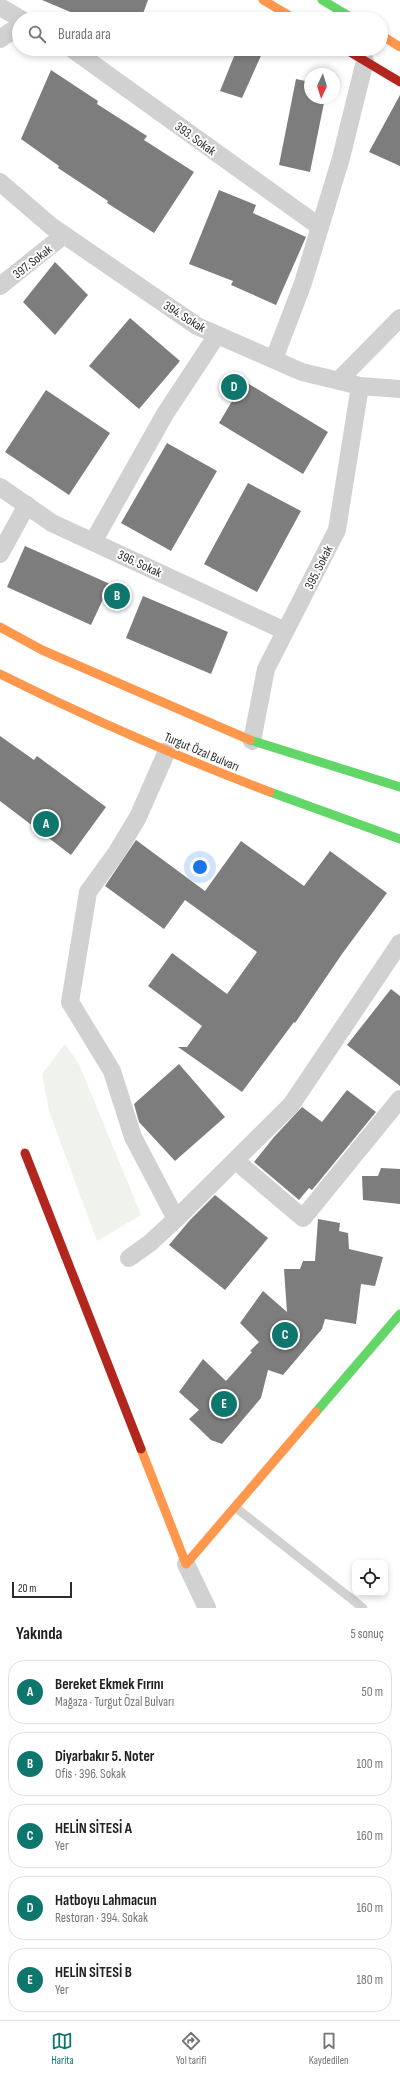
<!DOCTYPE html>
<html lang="tr">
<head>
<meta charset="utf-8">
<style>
  :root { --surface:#fff; --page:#f2f2f2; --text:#202124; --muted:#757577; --line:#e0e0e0; --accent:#0f766e }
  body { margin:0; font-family:"Sofia Sans Condensed",sans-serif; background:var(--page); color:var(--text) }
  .controls { position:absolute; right:12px; bottom:12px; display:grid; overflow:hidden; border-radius:8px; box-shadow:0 2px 6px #0003 }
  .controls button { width:36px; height:36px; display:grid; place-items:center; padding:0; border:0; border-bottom:1px solid var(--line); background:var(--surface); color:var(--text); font:20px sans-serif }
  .compass { position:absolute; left:304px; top:68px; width:36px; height:36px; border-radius:50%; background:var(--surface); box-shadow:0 2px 6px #0003; rotate:184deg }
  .scale { position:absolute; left:12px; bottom:10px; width:60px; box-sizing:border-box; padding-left:4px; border:2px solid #2c2c2c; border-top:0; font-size:11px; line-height:14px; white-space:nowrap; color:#2c2c2c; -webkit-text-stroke:3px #fff; paint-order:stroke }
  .you { position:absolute; left:200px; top:867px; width:14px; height:14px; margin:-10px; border:3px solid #fff; border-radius:50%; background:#1a73e8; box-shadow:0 0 0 6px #1a73e833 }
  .badge { display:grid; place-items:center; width:26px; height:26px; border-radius:50%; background:var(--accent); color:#fff; font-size:13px; font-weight:700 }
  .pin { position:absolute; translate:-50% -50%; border:2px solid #fff; box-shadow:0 1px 4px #0006 }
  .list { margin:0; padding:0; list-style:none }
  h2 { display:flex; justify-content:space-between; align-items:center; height:52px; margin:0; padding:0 16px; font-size:17px }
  h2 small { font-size:13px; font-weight:400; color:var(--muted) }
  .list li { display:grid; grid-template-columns:26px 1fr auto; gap:12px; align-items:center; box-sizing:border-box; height:64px; margin:0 8px 8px; padding:0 8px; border:1px solid var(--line); border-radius:16px }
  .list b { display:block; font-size:15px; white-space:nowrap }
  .list p { margin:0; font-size:13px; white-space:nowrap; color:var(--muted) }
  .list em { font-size:13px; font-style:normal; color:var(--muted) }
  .icon { flex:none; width:22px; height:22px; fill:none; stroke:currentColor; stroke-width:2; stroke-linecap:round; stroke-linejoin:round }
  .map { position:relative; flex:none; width:400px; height:1608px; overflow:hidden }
  .search { position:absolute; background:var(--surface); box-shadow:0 2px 6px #0003; left:12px; right:12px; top:12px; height:44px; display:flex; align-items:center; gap:10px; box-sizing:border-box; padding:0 14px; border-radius:22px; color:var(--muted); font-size:15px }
  .sheet { height:412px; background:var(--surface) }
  nav { display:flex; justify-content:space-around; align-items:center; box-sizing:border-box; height:56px; border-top:1px solid var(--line); background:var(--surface); font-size:11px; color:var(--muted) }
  nav a { display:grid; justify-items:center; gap:2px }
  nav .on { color:var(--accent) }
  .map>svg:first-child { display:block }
  .green { fill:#eff3eb }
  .building { fill:#7d7d7d }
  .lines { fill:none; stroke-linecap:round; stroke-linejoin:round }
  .lane { stroke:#d1d1d1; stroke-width:9 }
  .street { stroke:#d1d1d1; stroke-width:18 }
  .fast { stroke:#63d668; stroke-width:9 }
  .slow { stroke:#ff974d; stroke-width:9 }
  .jam { stroke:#b3261e; stroke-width:9 }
  .labels { text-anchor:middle; stroke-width:4; stroke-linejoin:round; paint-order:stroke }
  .street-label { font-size:13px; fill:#2c2c2c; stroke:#fff }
</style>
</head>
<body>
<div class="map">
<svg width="400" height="1608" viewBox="0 0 400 1608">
  <rect width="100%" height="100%" fill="#fff"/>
  <polygon class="green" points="65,1044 79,1064 141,1215 97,1241 49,1111 42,1074"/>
  <g class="building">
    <polygon points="42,0 148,0 141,19 87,19"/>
    <polygon points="237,49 264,49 242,98 220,91"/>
    <polygon points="51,70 98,101 97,104 147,136 144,140 194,172 154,233 107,203 108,201 58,168 59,166 21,139"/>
    <polygon points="296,79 310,82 310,98 325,98 310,172 279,165"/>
    <polygon points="400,95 400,166 369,152"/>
    <polygon points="219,190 256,205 253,213 306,237 276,305 231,285 233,281 189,264"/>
    <polygon points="55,262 88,295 55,335 23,302"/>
    <polygon points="130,318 180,361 139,409 89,366"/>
    <polygon points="244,381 328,432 303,474 219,423"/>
    <polygon points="46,390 110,433 69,495 5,452"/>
    <polygon points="167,443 217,471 171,551 121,523"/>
    <polygon points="248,483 301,511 257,592 204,564"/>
    <polygon points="25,546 110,584 91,625 7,587"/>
    <polygon points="143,596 228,632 211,674 126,638"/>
    <polygon points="0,736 34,760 37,756 106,807 71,855 0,801"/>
    <polygon points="136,840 205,891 241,841 304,886 330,851 387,893 342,954 295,1023 294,1022 242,1092 178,1047 187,1047 202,1026 148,986 172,953 227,994 257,952 185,900 164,929 105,886"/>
    <polygon points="391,989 400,996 400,1086 347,1045"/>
    <polygon points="179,1064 225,1117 175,1161 139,1122 134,1104"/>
    <polygon points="347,1090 376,1112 312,1190 309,1188 299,1200 254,1162 274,1137 302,1107 322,1122"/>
    <polygon points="381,1168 400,1169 400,1204 363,1200 362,1176 378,1176"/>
    <polygon points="215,1195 268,1238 225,1290 169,1245 190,1220"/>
    <polygon points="318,1219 340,1223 339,1231 348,1233 349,1249 383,1257 375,1286 361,1284 356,1324 325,1319 322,1329 283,1375 268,1370 261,1398 222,1444 211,1440 189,1419 199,1410 179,1392 203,1359 226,1381 252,1352 250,1351 259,1342 240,1323 263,1291 287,1312 284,1269 300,1269 303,1261 315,1261"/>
  </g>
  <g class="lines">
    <polyline class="lane" points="235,1507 363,1608"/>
    <g class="street">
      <polyline points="0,7 21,19"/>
      <polyline points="0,39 19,26"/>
      <polyline points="72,49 320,227"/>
      <polyline points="0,182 51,226 197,326 302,372 360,386 400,389"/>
      <polyline points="0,286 64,235"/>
      <polyline points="274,359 303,283 341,158 365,61"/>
      <polyline points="339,380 400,318"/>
      <polyline points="0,487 52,523 285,631"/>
      <polyline points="93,542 165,414 217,335"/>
      <polyline points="0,554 27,505"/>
      <polyline points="252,741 266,669 337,530 360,386"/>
      <polyline points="167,751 138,817 117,852 88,892 70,1002 112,1071 133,1137 176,1219"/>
      <polyline points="236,1161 303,1218 400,1099"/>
      <polyline points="129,1258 150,1243 176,1219 291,1105 400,943"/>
      <polyline points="186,1564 207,1608"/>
    </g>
    <g class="fast">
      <polyline points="322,0 354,19"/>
      <polyline points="250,740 400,787"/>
      <polyline points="270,792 400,839"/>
      <polyline points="316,1412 400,1314"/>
    </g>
    <g class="slow">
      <polyline points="263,0 295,19"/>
      <polyline points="381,35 400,47"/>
      <polyline points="0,627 42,650 250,740"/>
      <path d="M0,674C88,718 178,757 270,792"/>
      <polyline points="141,1449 186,1564 316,1412"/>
    </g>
    <g class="jam">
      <polyline points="345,49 400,82"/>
      <polyline points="25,1153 141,1449"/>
    </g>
  </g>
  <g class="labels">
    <g class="street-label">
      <text transform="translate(196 138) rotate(36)" y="5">393. Sokak</text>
      <text transform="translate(32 261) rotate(-38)" y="5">397. Sokak</text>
      <text transform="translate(185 316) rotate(32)" y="5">394. Sokak</text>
      <text transform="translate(140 563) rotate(25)" y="5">396. Sokak</text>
      <text transform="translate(318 567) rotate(-63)" y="5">395. Sokak</text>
      <text transform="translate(202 751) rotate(23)" y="5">Turgut Özal Bulvarı</text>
    </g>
  </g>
</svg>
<div class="controls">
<button><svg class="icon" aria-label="locate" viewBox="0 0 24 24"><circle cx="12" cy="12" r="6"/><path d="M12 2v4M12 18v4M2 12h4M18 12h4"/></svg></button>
</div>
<svg class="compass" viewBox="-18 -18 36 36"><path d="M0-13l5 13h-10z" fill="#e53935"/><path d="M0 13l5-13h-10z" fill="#757577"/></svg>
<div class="scale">20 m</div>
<div class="you"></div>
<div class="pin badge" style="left:46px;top:824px">A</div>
<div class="pin badge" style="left:117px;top:596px">B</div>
<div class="pin badge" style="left:285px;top:1335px">C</div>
<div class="pin badge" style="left:234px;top:387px">D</div>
<div class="pin badge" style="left:224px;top:1404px">E</div>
<div class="search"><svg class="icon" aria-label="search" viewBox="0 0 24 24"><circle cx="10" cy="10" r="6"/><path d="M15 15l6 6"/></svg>Burada ara</div>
</div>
<section class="sheet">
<h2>Yakında<small>5 sonuç</small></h2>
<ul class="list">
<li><span class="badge">A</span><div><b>Bereket Ekmek Fırını</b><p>Mağaza · Turgut Özal Bulvarı</p></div><em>50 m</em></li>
<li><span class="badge">B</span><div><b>Diyarbakır 5. Noter</b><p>Ofis · 396. Sokak</p></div><em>100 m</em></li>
<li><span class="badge">C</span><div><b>HELİN SİTESİ A</b><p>Yer</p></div><em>160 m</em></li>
<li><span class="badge">D</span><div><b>Hatboyu Lahmacun</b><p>Restoran · 394. Sokak</p></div><em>160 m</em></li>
<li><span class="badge">E</span><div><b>HELİN SİTESİ B</b><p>Yer</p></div><em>180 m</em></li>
</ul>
</section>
<nav>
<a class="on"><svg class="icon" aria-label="map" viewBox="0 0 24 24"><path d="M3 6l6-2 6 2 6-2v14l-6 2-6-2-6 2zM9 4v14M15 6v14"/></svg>Harita</a>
<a><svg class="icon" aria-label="directions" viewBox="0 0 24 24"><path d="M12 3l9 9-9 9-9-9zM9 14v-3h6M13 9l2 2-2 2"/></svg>Yol tarifi</a>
<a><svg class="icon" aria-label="saved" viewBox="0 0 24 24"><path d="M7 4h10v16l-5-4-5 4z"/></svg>Kaydedilen</a>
</nav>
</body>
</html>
